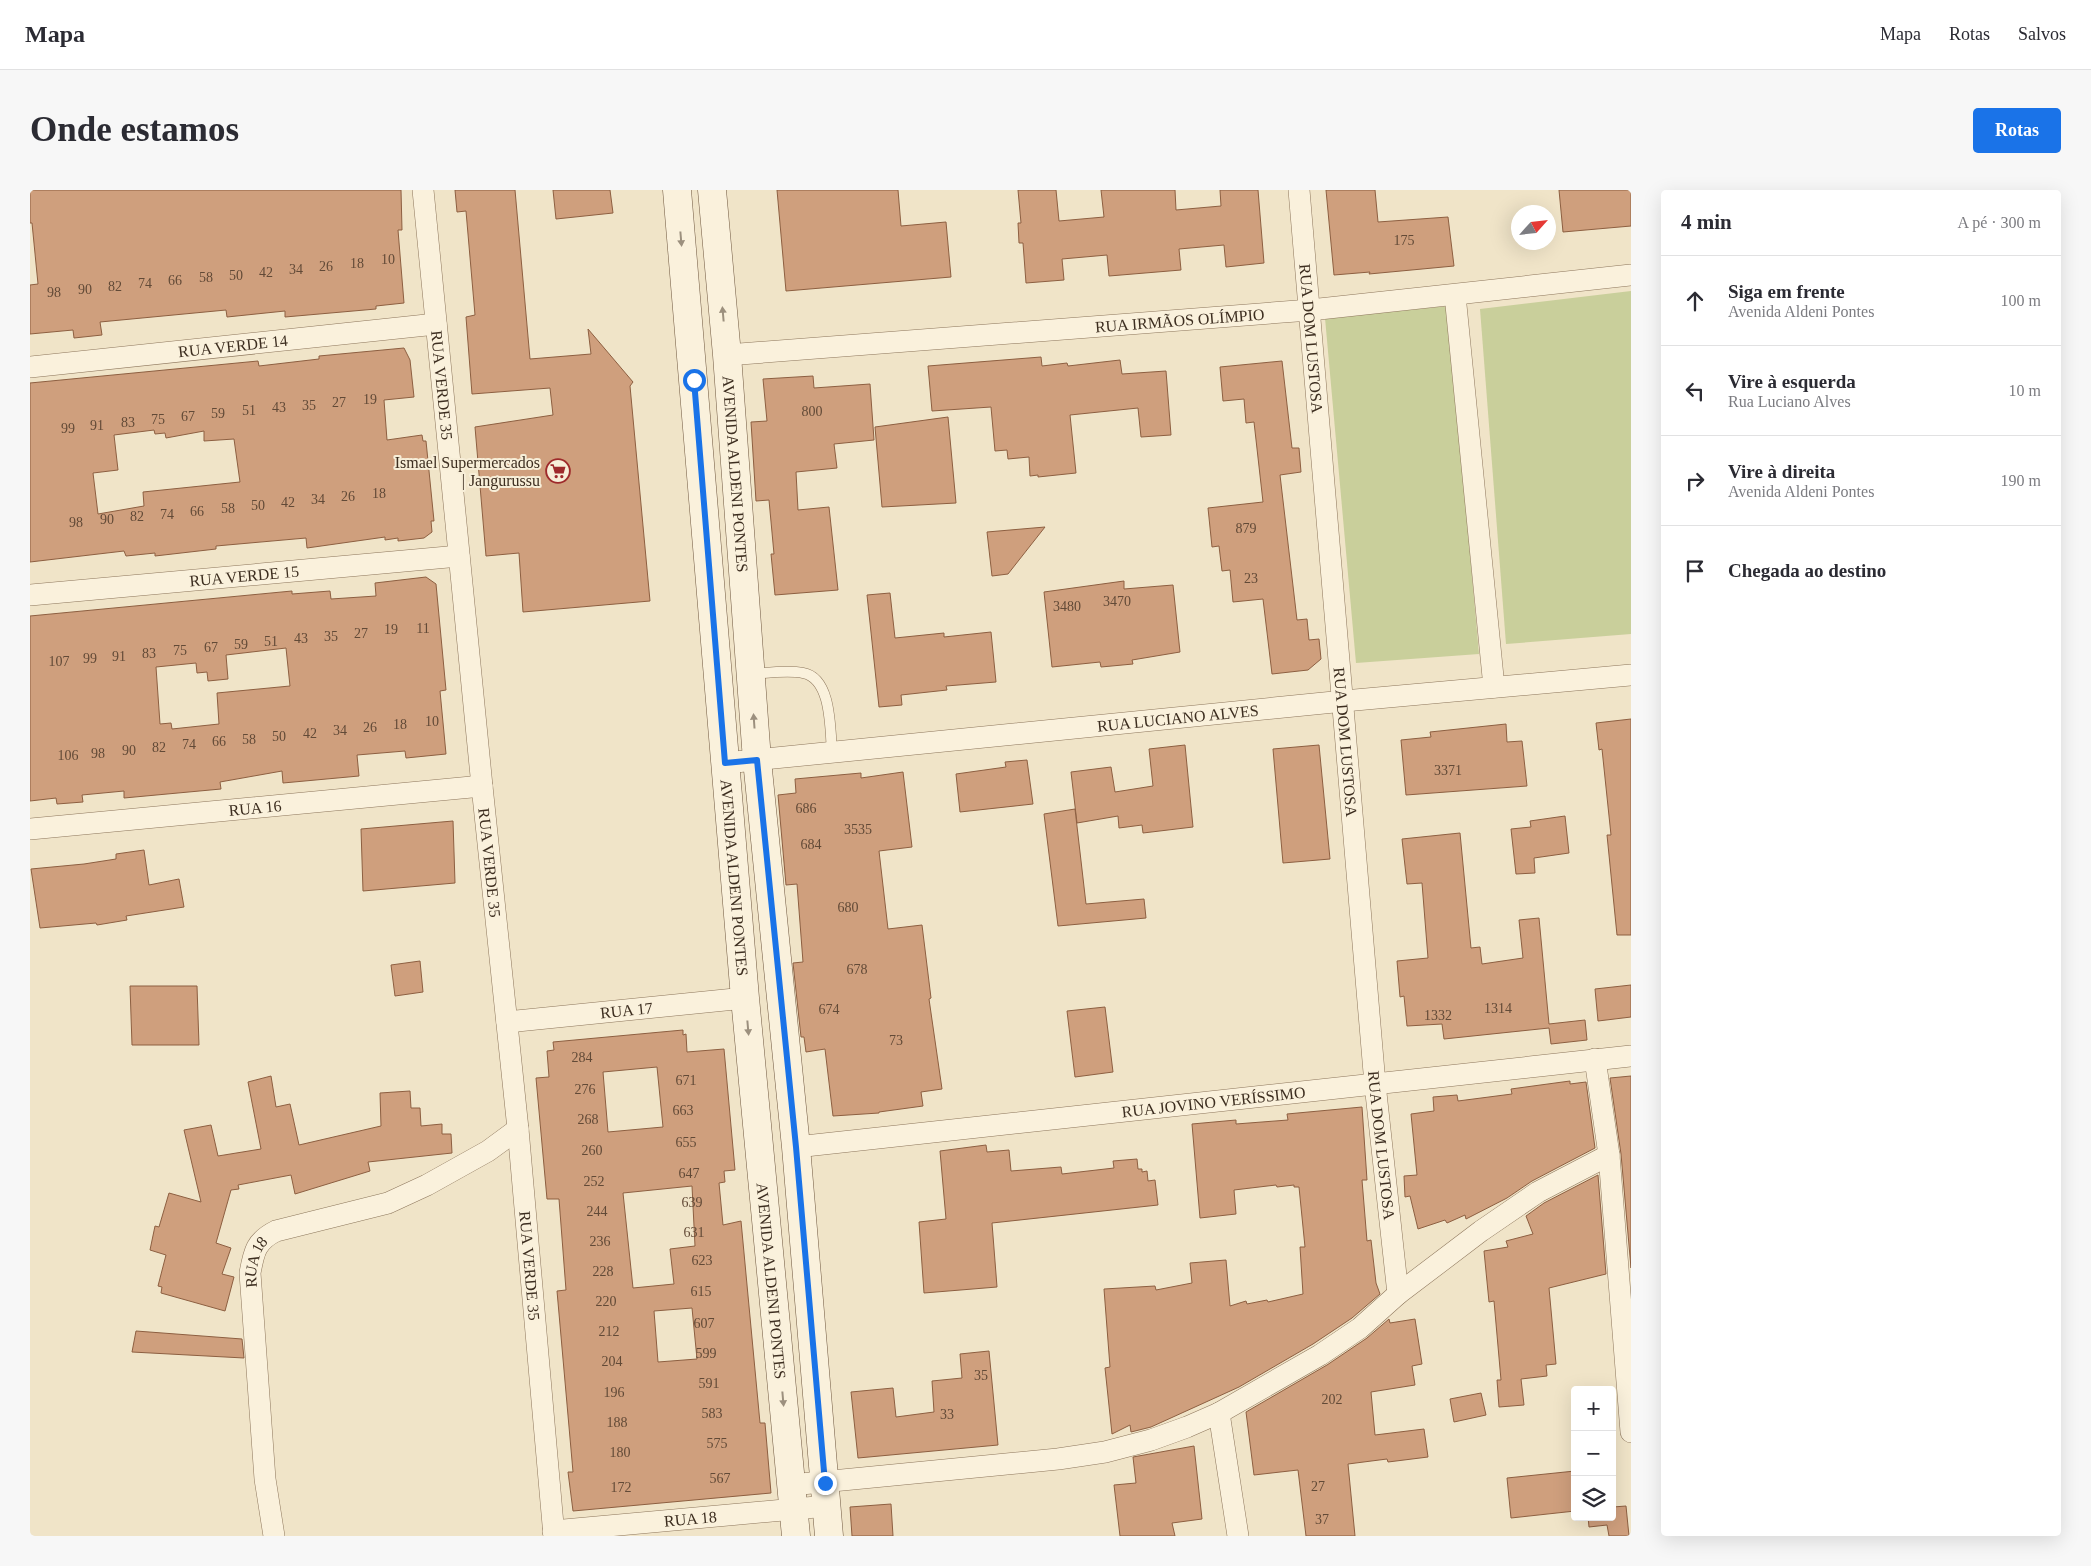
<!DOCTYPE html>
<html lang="pt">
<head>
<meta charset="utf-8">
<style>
  :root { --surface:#fff; --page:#f7f7f7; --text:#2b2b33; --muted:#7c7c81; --line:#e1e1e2; --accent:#1a73e8 }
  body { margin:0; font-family:Georgia,serif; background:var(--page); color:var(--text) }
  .controls { position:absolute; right:15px; bottom:15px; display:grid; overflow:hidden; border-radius:5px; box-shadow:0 5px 20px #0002 }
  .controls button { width:45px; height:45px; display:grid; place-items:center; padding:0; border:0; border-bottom:1px solid var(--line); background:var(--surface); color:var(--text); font:25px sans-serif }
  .compass { position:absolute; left:1481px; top:15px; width:45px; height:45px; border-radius:50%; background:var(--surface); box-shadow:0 5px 20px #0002; rotate:63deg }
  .stop { position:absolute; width:15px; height:15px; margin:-11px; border:4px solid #1a73e8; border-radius:50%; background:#fff }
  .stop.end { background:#1a73e8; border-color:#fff; box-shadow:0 1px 5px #0008 }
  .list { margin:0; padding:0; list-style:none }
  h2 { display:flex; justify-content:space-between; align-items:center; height:65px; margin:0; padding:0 20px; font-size:21px }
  h2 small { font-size:16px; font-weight:400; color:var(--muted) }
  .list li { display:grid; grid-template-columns:32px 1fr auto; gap:15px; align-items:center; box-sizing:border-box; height:90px; padding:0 20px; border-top:1px solid var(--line) }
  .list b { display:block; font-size:19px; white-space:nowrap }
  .list p { margin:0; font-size:16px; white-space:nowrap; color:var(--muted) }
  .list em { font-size:16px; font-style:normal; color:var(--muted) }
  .icon { flex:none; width:28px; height:28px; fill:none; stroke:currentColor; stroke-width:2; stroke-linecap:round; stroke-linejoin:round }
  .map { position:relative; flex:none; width:1601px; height:1346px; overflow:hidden; border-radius:5px }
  header { display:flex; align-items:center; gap:30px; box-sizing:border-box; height:70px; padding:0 25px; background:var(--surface); border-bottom:1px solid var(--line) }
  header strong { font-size:24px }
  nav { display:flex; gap:28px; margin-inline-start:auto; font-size:18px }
  .intro { display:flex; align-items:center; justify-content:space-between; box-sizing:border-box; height:120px; padding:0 30px }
  h1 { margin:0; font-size:35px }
  .button { padding:12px 22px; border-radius:5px; background:var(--accent); color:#fff; font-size:18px; font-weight:700 }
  main { display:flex; gap:30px; padding:0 30px }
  aside { flex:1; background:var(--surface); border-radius:5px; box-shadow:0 5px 20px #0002 }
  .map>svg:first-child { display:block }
  .park { fill:#c9cf9b }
  .building { fill:#cf9f7d; stroke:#8d5f41; fill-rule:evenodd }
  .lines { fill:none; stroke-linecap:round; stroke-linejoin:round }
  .service-casing { stroke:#8d765c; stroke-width:11 }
  .minor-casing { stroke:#8d765c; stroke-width:22 }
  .secondary-casing { stroke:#6f573f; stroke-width:29 }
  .service { stroke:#faf1dc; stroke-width:10 }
  .minor { stroke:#faf1dc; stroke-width:21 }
  .secondary { stroke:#faf1dc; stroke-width:28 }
  .oneway { fill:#9c907e }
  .route { stroke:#1a73e8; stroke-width:6 }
  .labels { text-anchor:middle; stroke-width:4; stroke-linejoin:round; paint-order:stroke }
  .number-label { font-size:14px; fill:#624a37 }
  .street-label { font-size:16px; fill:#3d2e20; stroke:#f7eed8 }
  .poi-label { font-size:16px; fill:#3d2e20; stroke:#f7eed8; text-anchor:end }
</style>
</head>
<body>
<header>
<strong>Mapa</strong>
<nav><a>Mapa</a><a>Rotas</a><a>Salvos</a></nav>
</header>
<div class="intro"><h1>Onde estamos</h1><a class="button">Rotas</a></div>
<main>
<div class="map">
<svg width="1601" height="1346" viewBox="0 0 1601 1346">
  <rect width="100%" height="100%" fill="#f0e4c8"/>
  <g class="park">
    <polygon points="1601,101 1601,444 1476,454 1450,119"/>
    <polygon points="1418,116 1449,464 1326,473 1295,128"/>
  </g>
  <g class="building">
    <polygon points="0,0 371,0 372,40 368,40 374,113 346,116 346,119 255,127 255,121 197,127 196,120 70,132 72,145 44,148 43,140 0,144 0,95 8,94 2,33 0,33"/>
    <polygon points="425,0 485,0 500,169 561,164 558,139 603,192 600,196 620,411 493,422 489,363 456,366 445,237 523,225 520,198 442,204 436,127 445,125 436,21 427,22"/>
    <polygon points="523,0 580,0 583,23 526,29"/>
    <polygon points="747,0 868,0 871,36 916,32 921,87 756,101"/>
    <polygon points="988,0 1026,0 1029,31 1074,27 1071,0 1145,0 1146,20 1191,16 1190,0 1228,0 1234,73 1196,77 1194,55 1149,59 1151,80 1079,86 1077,65 1032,69 1034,90 996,93 993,53 989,53 988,33 991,33"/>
    <polygon points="1296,0 1345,0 1348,32 1418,27 1424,76 1339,84 1340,82 1304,85"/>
    <polygon points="1529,0 1601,0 1601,36 1533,42"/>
    <path d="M374,158L380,170L384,207L354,210L357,250L392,245L393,251H396L404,331H401L402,342L394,348L368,351V348L355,350V347L277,358L276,348L186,356V359L125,366V363L96,366L94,361L0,372V193L228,171L229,176L289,169V166ZM124,240L125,244L135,243L136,248L174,241V251L204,249L210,292L113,302L114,316L68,324L63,283L88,280L84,245Z"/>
    <polygon points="1011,167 1012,176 1037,173 1038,176 1090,170 1092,184 1136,181 1141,245 1111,247 1108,218 1040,225 1046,283 1008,287 1008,285 1000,286 999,267 978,269 977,260 965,261 961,217 902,221 898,176"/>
    <polygon points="1252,171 1262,258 1269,258 1271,282 1250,285 1267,430 1277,429 1279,450 1289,449 1291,469 1278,480 1242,484 1233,409 1203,412 1200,380 1192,381 1189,356 1182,357 1178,318 1233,312 1224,232 1216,233 1214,209 1193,211 1190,177"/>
    <polygon points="783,186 784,198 840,194 844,250 804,254 807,278 766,282 768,320 799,317 808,400 745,405 741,364 744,364 739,310 726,311 721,232 737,231 733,189"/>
    <polygon points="918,227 926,313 852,317 845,237"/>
    <polygon points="1015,337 978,384 962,386 957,342"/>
    <path d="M396,387L406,394L416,500L410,501L416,564L376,568L375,561L327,565L329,586L253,593L252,581L190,592L191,599L94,608V601L52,605L53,612L27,614L26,608L0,611V426L262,401V404L300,401L301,409L346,406L345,393ZM256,458L260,496L187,503L189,534L142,539L141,533L130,534L126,477L166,473L167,483L177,482L178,491L198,489L196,465Z"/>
    <polygon points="1094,391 1094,399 1143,395 1150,462 1102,470 1103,474 1071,477 1070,472 1022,477 1014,402"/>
    <polygon points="860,403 865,448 914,443 914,447 961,442 966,492 916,496 917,500 871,505 872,515 849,517 837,405"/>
    <polygon points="1601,529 1601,745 1587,745 1577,645 1581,645 1572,559 1569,560 1566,533"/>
    <polygon points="1476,534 1477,552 1492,551 1497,596 1376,605 1371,550 1401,547 1400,542"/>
    <polygon points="1155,555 1163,637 1113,643 1112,635 1089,638 1088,626 1047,633 1041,582 1081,577 1085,602 1123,596 1119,559"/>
    <polygon points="1289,555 1300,669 1253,673 1243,559"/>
    <polygon points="997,570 1003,614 930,622 926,584 976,577 975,572"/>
    <polygon points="873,582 882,657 849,661 858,739 892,735 901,808 899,809 912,899 891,902 893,916 849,922 849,923 803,926 795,859 776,862 774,847 771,847 763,773 773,772 767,694 756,695 748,605 766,603 765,589 831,583 831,588"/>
    <polygon points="1045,619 1056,714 1114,709 1116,728 1028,736 1014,624"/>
    <polygon points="1535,626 1539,663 1504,668 1505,683 1486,684 1481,639 1501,637 1500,631"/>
    <polygon points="423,631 425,693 333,701 331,639"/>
    <polygon points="1430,643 1441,758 1450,757 1452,774 1493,768 1489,730 1509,728 1519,834 1555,830 1557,850 1521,854 1519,838 1414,849 1412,834 1377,836 1374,806 1370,807 1367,771 1398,768 1392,693 1377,694 1372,649"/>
    <polygon points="114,660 119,695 149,689 154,717 96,726 97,730 67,735 66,733 10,738 1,679 54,674 86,669 86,664"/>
    <polygon points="390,771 393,802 365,806 361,775"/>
    <polygon points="1601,795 1601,827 1568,831 1565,799"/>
    <polygon points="100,796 167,796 169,855 102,855"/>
    <polygon points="1075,817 1083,882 1045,887 1037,821"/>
    <path d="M653,840V845L656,844L657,862L694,859L705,980L694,981L695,992L689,993L693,1035L711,1031L730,1233H735L741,1303L543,1321L538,1282H543L527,1101L536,1100L529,1009H517L506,888L519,887L517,861L524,860L523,852ZM627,877L633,937L578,942L573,882ZM662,996L665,1056L640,1059L644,1094L603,1098L593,1003ZM662,1118L667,1169L628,1172L624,1121Z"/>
    <polygon points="241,886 246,917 260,914 269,955 351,936 350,903 380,901 381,918 390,918 391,936 412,934 412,944 421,944 422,963 338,972 340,981 265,1004 261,985 208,995 209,999 201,1000 186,1053 201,1058 192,1084 204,1087 195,1121 131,1103 132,1097 128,1096 136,1065 120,1060 125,1036 129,1037 139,1003 171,1012 154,940 181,935 188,966 231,959 218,892"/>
    <polygon points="1601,886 1601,1078 1591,964 1580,888"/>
    <polygon points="1540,891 1540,894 1556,892 1565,958 1502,991 1477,1008 1436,1029 1435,1025 1417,1033 1415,1030 1388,1039 1380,1006 1375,1007 1374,986 1387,985 1381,924 1404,921 1403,907 1427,905 1428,911 1482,904 1481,899"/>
    <polygon points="1332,917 1337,990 1332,990 1337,1051 1341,1050 1346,1093 1350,1104 1322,1128 1283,1154 1209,1197 1121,1237 1101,1242 1100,1235 1082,1244 1075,1178 1080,1177 1074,1099 1125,1096 1126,1100 1162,1093 1160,1073 1196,1070 1200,1116 1216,1111 1217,1114 1237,1110 1238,1112 1273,1104 1270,1057 1275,1057 1269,997 1264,997 1264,995 1247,997 1246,995 1204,1000 1206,1024 1170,1028 1162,934 1206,930 1206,934 1258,930 1257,924"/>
    <polygon points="956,955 957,962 979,960 981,981 1031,977 1032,984 1084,978 1083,971 1107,969 1108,979 1112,979 1112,982 1117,981 1118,991 1125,990 1128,1015 962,1033 967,1097 894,1103 889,1032 916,1029 910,961"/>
    <polygon points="1568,985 1576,1084 1519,1098 1526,1174 1516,1175 1517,1186 1491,1189 1494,1215 1469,1217 1467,1190 1471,1190 1464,1111 1459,1112 1454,1061 1478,1057 1476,1051 1503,1044 1496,1026 1514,1013"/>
    <polygon points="1359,1129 1360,1133 1385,1129 1392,1174 1382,1176 1385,1195 1341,1202 1345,1245 1394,1239 1398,1267 1358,1272 1357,1269 1318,1274 1325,1346 1276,1346 1268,1280 1224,1285 1216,1222 1297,1175 1337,1148"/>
    <polygon points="106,1141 212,1149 214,1168 102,1162"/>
    <polygon points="959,1161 968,1255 828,1268 821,1202 863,1198 866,1227 904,1222 902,1191 932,1188 930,1164"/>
    <polygon points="1451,1203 1456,1225 1424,1232 1420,1209"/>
    <polygon points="1164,1256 1172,1329 1142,1333 1145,1346 1090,1346 1084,1295 1106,1293 1103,1267"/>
    <polygon points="1545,1281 1545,1321 1481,1328 1477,1288"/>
    <polygon points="1582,1308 1583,1317 1596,1316 1599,1346 1579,1346 1577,1335 1559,1337 1558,1327 1582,1327"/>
    <polygon points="861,1314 863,1346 822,1346 820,1317"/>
  </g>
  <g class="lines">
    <g class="service-casing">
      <path id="service" d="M722,484C738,483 757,480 773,483C802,488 800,540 802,562"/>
    </g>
    <g class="minor-casing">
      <g id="minor">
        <path id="s1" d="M393,0L452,596L488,939L524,1346"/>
        <path id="s2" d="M1269,0L1345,894L1368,1104"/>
        <polyline points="1425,105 1464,497"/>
        <path id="s3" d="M697,165L1280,120L1601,85"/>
        <path id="s4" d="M0,177L406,134"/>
        <path id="s5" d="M0,405L429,366"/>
        <path id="s6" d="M695,573L1314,511L1601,485"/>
        <path id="s7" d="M0,639L452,596"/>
        <path id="s8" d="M477,832L715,808"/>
        <polyline points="1565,869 1579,965 1601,1242"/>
        <path id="s9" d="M766,957L1601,866"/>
        <polyline points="1189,1223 1208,1346"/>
        <polyline points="761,1295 1028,1269 1075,1262 1121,1250 1157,1237 1189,1223 1290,1165 1330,1138 1368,1104 1451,1041 1508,1002 1579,965"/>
        <path id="s10" d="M523,1341L797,1316"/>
        <path id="s11" d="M244,1346L235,1289L220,1083C224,1061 226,1051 246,1041L358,1013L397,995L458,961L488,939"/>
      </g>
    </g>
    <g class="secondary-casing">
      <g id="secondary">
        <path id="s12" d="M647,0L715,808L766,1346"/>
        <path id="s13" d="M682,0L697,165L727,570L766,957L799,1346"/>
      </g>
    </g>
    <use href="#service" class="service"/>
    <use href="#minor" class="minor"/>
    <use href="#secondary" class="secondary"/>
  </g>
  <defs><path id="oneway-solid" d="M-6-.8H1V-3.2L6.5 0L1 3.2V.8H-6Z" transform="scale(1.25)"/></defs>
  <g class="oneway">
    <use href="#oneway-solid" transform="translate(651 49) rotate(85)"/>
    <use href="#oneway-solid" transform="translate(693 124) rotate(-95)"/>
    <use href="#oneway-solid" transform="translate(724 531) rotate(-94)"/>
    <use href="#oneway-solid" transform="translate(718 838) rotate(85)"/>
    <use href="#oneway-solid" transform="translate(753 1209) rotate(85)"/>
  </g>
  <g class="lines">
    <polyline class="route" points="664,190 695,573 727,570 766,957 795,1293"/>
  </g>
  <defs>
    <g id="supermarket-ring" transform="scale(1.25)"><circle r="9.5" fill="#f7eed8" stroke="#9e2a2b" stroke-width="1.5"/><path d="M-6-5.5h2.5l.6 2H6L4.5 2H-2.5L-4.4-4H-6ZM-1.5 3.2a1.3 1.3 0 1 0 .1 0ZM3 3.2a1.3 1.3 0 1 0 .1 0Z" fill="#9e2a2b"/></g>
  </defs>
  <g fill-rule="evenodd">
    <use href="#supermarket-ring" x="528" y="281"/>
  </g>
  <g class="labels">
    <g class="number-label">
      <text x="1374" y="55">175</text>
      <text x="358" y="74">10</text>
      <text x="327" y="78">18</text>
      <text x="296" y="81">26</text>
      <text x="266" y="84">34</text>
      <text x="236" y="87">42</text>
      <text x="206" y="90">50</text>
      <text x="176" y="92">58</text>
      <text x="145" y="95">66</text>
      <text x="115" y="98">74</text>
      <text x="85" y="101">82</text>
      <text x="55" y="104">90</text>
      <text x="24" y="107">98</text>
      <text x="340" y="214">19</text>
      <text x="309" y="217">27</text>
      <text x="279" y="220">35</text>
      <text x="249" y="222">43</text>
      <text x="219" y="225">51</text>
      <text x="782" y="226">800</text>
      <text x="188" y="228">59</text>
      <text x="158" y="231">67</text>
      <text x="128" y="234">75</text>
      <text x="98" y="237">83</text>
      <text x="67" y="240">91</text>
      <text x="38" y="243">99</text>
      <text x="349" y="308">18</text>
      <text x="318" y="311">26</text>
      <text x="288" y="314">34</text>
      <text x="258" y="317">42</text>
      <text x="228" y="320">50</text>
      <text x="198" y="323">58</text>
      <text x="167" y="326">66</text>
      <text x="137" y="329">74</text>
      <text x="107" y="331">82</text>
      <text x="77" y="334">90</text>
      <text x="46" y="337">98</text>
      <text x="1216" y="343">879</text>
      <text x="1221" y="393">23</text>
      <text x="1087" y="416">3470</text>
      <text x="1037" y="421">3480</text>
      <text x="393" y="443">11</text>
      <text x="361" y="444">19</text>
      <text x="331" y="448">27</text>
      <text x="301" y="451">35</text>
      <text x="271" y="453">43</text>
      <text x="241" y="456">51</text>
      <text x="211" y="459">59</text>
      <text x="181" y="462">67</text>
      <text x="150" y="465">75</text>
      <text x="119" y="468">83</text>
      <text x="89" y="471">91</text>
      <text x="60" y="473">99</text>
      <text x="29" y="476">107</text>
      <text x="402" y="536">10</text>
      <text x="370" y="539">18</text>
      <text x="340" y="542">26</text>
      <text x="310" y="545">34</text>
      <text x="280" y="548">42</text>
      <text x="249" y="551">50</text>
      <text x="219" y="554">58</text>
      <text x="189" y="556">66</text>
      <text x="159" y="559">74</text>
      <text x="129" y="562">82</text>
      <text x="99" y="565">90</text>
      <text x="68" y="568">98</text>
      <text x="38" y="570">106</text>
      <text x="1418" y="585">3371</text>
      <text x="776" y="623">686</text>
      <text x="828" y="644">3535</text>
      <text x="781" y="659">684</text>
      <text x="818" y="722">680</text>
      <text x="827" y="784">678</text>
      <text x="1468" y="823">1314</text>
      <text x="799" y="824">674</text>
      <text x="1408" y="830">1332</text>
      <text x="866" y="855">73</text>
      <text x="552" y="872">284</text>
      <text x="656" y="895">671</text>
      <text x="555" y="904">276</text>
      <text x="653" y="925">663</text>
      <text x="558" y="934">268</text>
      <text x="656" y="957">655</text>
      <text x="562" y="965">260</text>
      <text x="659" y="988">647</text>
      <text x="564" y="996">252</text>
      <text x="662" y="1017">639</text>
      <text x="567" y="1026">244</text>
      <text x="664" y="1047">631</text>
      <text x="570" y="1056">236</text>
      <text x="672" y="1075">623</text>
      <text x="573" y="1086">228</text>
      <text x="671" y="1106">615</text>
      <text x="576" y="1116">220</text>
      <text x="674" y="1138">607</text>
      <text x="579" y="1146">212</text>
      <text x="676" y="1168">599</text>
      <text x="582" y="1176">204</text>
      <text x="951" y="1190">35</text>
      <text x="679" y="1198">591</text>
      <text x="584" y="1207">196</text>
      <text x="1302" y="1214">202</text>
      <text x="682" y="1228">583</text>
      <text x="917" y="1229">33</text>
      <text x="587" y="1237">188</text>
      <text x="687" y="1258">575</text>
      <text x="590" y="1267">180</text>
      <text x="690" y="1293">567</text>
      <text x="1288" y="1301">27</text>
      <text x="591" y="1302">172</text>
      <text x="1292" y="1334">37</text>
    </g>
    <g class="street-label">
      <text dy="6" stroke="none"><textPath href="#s3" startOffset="454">RUA IRMÃOS OLÍMPIO</textPath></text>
      <text dy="6" stroke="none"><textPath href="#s2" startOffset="149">RUA DOM LUSTOSA</textPath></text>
      <text dy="6" stroke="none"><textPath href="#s4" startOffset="204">RUA VERDE 14</textPath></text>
      <text dy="6" stroke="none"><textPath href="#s1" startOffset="196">RUA VERDE 35</textPath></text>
      <text dy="6" stroke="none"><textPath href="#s13" startOffset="285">AVENIDA ALDENI PONTES</textPath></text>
      <text dy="6" stroke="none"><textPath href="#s5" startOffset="215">RUA VERDE 15</textPath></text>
      <text dy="6" stroke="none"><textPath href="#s6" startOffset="455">RUA LUCIANO ALVES</textPath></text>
      <text dy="6" stroke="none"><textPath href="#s2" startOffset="554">RUA DOM LUSTOSA</textPath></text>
      <text dy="6" stroke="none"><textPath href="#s7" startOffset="226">RUA 16</textPath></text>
      <text dy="6" stroke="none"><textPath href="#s1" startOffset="676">RUA VERDE 35</textPath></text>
      <text dy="6" stroke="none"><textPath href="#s12" startOffset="690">AVENIDA ALDENI PONTES</textPath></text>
      <text dy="6" stroke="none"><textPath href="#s8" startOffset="120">RUA 17</textPath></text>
      <text dy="6" stroke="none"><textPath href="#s9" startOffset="420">RUA JOVINO VERÍSSIMO</textPath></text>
      <text dy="6" stroke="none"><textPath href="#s2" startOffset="959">RUA DOM LUSTOSA</textPath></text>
      <text dy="6" stroke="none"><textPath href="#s11" startOffset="276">RUA 18</textPath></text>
      <text dy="6" stroke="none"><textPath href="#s1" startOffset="1081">RUA VERDE 35</textPath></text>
      <text dy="6" stroke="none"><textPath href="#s12" startOffset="1095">AVENIDA ALDENI PONTES</textPath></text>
      <text dy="6" stroke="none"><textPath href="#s10" startOffset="138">RUA 18</textPath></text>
    </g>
    <g class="poi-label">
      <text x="510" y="278">Ismael Supermercados<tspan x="510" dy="18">| Jangurussu</tspan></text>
    </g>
  </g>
</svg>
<div class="controls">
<button>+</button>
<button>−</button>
<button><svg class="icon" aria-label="layers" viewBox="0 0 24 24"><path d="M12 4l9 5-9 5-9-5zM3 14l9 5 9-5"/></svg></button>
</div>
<svg class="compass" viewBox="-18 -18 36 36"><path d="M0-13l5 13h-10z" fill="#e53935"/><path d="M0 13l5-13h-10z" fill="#7c7c81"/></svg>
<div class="stop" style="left:664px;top:190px"></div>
<div class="stop end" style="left:795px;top:1293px"></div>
</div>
<aside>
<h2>4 min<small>A pé · 300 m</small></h2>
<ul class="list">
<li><svg class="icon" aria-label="ahead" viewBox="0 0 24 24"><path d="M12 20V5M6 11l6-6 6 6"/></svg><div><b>Siga em frente</b><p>Avenida Aldeni Pontes</p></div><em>100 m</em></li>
<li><svg class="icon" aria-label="left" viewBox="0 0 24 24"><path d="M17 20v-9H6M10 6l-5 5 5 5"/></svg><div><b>Vire à esquerda</b><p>Rua Luciano Alves</p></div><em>10 m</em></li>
<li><svg class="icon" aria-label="right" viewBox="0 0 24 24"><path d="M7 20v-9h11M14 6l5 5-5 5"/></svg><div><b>Vire à direita</b><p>Avenida Aldeni Pontes</p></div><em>190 m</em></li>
<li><svg class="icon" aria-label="arrive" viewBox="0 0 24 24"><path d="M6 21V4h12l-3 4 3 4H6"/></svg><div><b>Chegada ao destino</b></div></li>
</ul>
</aside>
</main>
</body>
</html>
